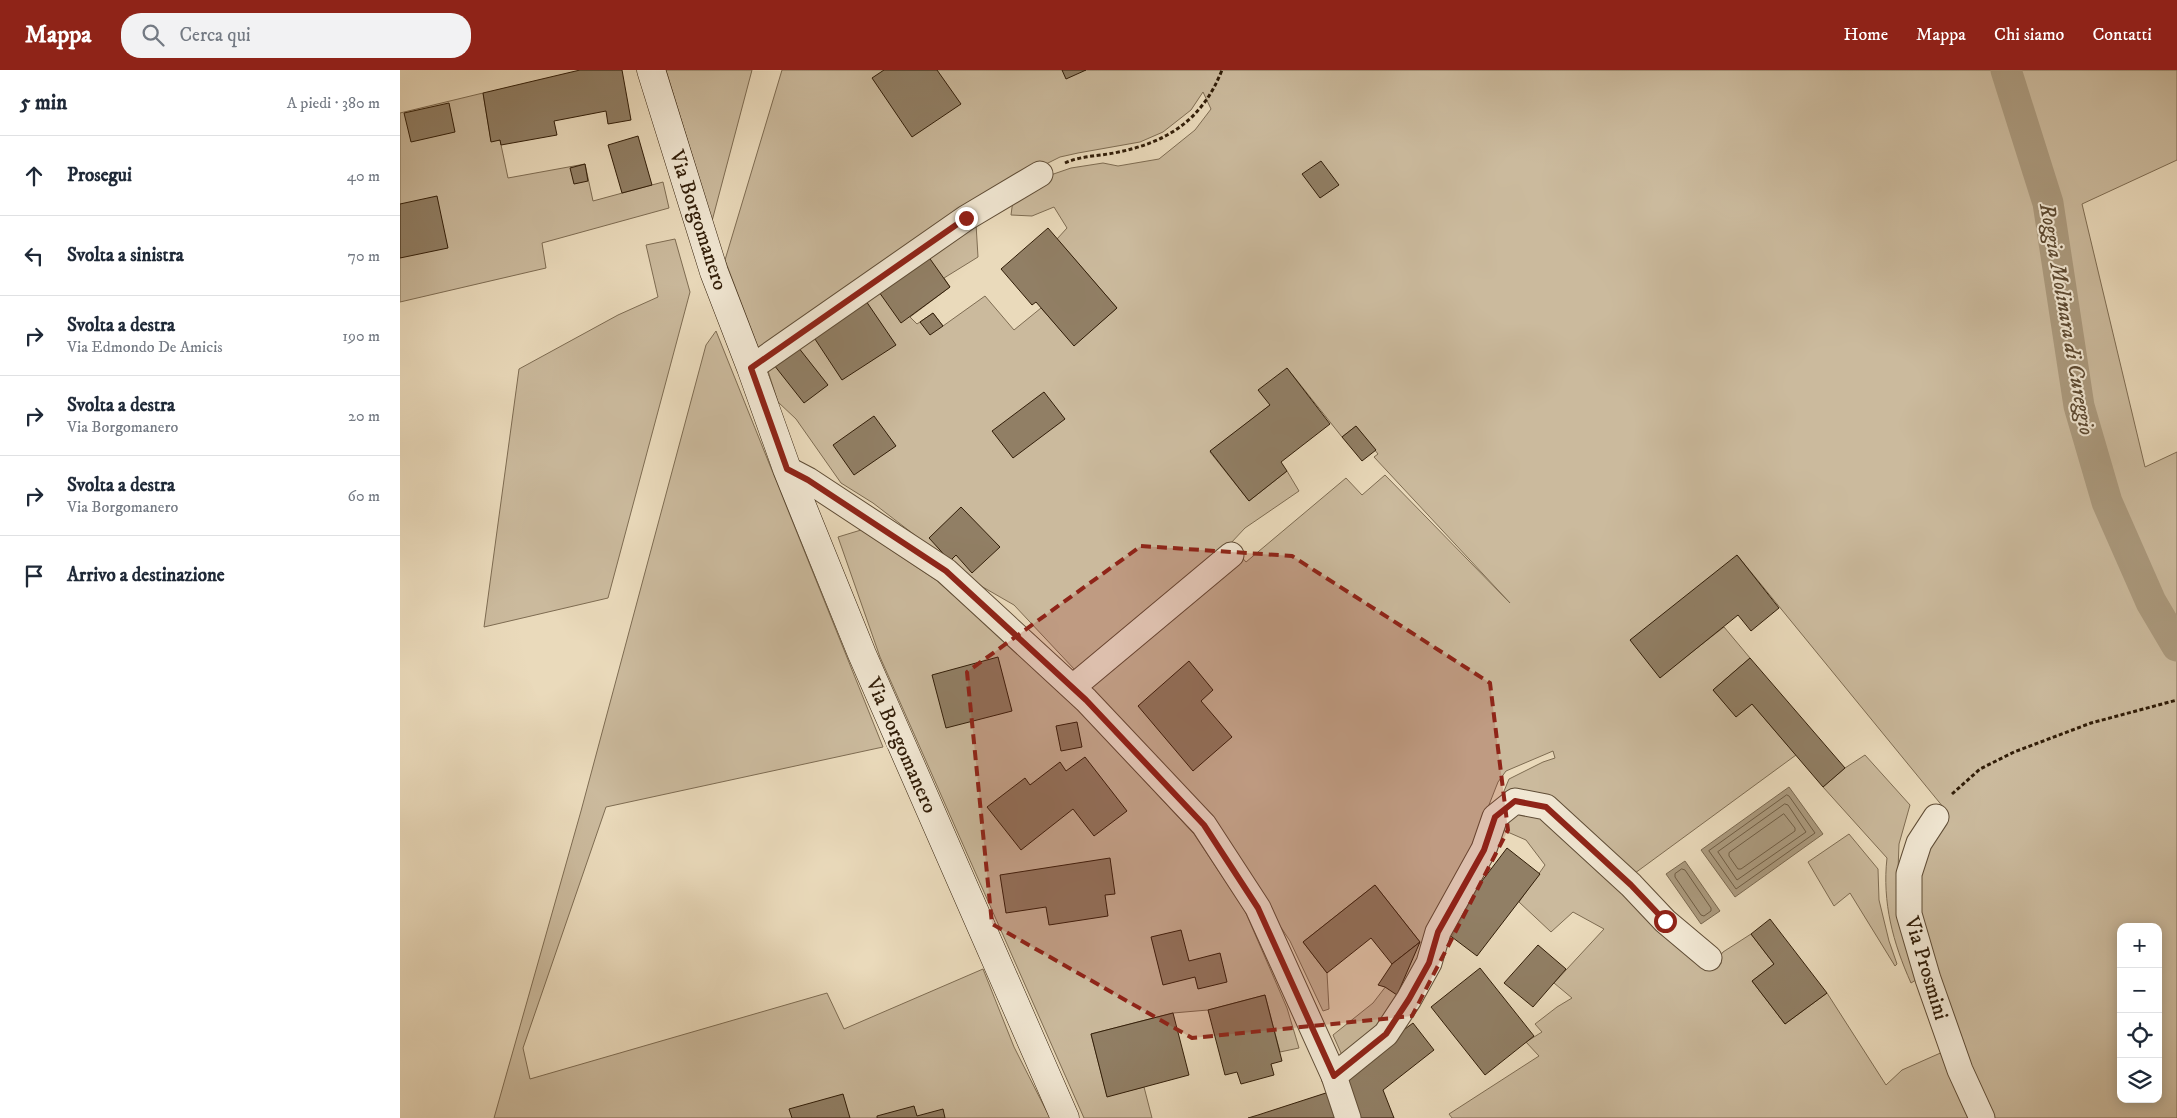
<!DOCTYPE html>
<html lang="it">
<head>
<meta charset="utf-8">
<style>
  :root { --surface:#fff; --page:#f2f2f3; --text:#1f2937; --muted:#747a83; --line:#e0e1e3; --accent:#8f2418 }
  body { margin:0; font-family:"IM FELL DW Pica",serif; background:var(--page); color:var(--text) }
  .controls { position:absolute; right:15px; bottom:15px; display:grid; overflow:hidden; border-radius:10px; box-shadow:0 2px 12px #0003 }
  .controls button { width:45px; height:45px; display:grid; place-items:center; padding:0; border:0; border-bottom:1px solid var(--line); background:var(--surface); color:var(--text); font:25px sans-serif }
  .stop { position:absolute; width:15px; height:15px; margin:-11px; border:4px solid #8f2418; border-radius:50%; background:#fff }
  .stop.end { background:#8f2418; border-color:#fff; box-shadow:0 1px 5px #0008 }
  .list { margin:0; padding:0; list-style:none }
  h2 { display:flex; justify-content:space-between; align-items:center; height:65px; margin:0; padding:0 20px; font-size:21px }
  h2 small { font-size:16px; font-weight:400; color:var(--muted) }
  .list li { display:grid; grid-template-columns:32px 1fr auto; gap:15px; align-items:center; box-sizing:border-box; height:80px; padding:0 20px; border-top:1px solid var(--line) }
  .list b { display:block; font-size:19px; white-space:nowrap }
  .list p { margin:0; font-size:16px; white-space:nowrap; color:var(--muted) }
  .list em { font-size:16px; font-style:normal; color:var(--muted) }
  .icon { flex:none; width:28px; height:28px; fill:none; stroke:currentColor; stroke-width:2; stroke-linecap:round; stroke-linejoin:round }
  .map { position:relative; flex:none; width:1777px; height:1048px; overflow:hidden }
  header { display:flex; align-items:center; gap:30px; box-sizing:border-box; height:70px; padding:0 25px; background:var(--accent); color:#fff }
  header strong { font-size:24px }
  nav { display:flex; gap:28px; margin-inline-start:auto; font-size:18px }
  .search { width:350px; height:45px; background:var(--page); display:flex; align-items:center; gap:12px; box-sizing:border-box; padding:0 18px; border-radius:20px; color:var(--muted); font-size:19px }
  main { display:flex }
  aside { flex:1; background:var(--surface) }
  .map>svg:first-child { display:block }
  .green { fill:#cbba9d; stroke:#7e6c52; fill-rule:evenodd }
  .water { fill:#ab9a7e; stroke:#7a684f }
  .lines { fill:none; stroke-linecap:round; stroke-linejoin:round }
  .shore { stroke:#6e5c43; stroke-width:1 }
  .canal { stroke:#ab9a7e; stroke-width:31 }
  .building { fill:#917f65; stroke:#311d08 }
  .minor-casing { stroke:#5f4c35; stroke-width:27 }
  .secondary-casing { stroke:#311d08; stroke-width:29 }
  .path { stroke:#311d08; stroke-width:3; stroke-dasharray:4 2.5; stroke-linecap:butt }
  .minor { stroke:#f1e7d3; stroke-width:25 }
  .secondary { stroke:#f1e7d3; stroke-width:28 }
  .route { stroke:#8f2418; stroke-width:6 }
  .marked { fill:#8f2418; fill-opacity:0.2; stroke:#8f2418; stroke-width:4; stroke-dasharray:10 6; stroke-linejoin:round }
  .labels { text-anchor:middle; stroke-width:4; stroke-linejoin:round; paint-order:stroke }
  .street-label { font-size:21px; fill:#311d08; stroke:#f1e7d3 }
  .water-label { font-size:22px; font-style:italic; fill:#5c4931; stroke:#f1e7d3 }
</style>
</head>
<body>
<header>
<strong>Mappa</strong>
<div class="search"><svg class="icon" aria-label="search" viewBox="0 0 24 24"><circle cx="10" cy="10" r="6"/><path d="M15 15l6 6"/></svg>Cerca qui</div>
<nav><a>Home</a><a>Mappa</a><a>Chi siamo</a><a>Contatti</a></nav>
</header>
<main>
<aside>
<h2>5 min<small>A piedi · 380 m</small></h2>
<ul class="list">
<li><svg class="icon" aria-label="ahead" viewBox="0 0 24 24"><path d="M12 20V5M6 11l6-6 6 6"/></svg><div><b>Prosegui</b></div><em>40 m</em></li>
<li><svg class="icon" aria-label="left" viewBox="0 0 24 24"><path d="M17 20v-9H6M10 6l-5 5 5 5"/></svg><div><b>Svolta a sinistra</b></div><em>70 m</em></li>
<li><svg class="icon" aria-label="right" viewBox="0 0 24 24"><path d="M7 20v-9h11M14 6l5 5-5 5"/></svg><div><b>Svolta a destra</b><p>Via Edmondo De Amicis</p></div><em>190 m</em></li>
<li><svg class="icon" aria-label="right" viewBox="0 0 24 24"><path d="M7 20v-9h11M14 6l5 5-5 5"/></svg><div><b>Svolta a destra</b><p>Via Borgomanero</p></div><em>20 m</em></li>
<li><svg class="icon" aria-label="right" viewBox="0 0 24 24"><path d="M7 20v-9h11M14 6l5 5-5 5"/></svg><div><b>Svolta a destra</b><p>Via Borgomanero</p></div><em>60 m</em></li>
<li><svg class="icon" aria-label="arrive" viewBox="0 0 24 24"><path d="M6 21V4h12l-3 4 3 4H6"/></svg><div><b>Arrivo a destinazione</b></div></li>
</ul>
</aside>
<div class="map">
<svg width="1777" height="1048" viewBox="0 0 1777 1048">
  <rect width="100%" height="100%" fill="#eadabb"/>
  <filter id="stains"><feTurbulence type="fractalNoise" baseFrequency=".004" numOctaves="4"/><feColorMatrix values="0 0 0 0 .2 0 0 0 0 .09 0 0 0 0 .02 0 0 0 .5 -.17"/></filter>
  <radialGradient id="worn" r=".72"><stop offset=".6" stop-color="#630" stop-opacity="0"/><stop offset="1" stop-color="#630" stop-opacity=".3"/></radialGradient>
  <g class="green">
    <polygon points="266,0 352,0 312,151"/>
    <path d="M382,0H1777V90L1682,134L1745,397L1777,382V1048H1594L1568,1001L1518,849V815L1529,772L1548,743L1337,485L1260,607L1324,557L1350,588L1313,620L1336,646L1352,634L1396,685L1231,806L1187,765L1102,726L1109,709L1143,692L1155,688L1153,681L1106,701L1098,712L1085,745L1004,927L945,992L933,965L973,933L1020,872L975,815L903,872L927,903L929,939L923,941L890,871L795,728L614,535L581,516L473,433L441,413L396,349L378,332L368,301L576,154L578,187L544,208L550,217L510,247L517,254L533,243L543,256L585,226L614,260L641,238L674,275L717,238L657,169L667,158L654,137L632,146L611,145L613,130L642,108L671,98L703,93L718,96L759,89L795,60L811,39L803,22L791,40L763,62L740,72L678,83L660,87L640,97L360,282L325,190ZM887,298L942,367L956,356L978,384L974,387L1110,533L985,405L962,425L946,408L846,492L830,474L845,458L899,421L887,401L849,431L810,382L870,335ZM1721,857H1758V1029H1721Z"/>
    <polygon points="83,23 91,71 100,70 108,108 185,94 193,131 263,112 269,138 142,173 146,198 0,232 0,43"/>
    <polygon points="275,169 290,222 208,528 84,557 119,299 218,245 258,227 246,175"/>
    <polygon points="316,261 483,677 206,737 123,978 130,1009 427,923 444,959 583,899 614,977 650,1048 94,1048 181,741 306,275"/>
    <polygon points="461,460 536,510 664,624 794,764 845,841 887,938 899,978 880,982 865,925 808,940 773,943 691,964 707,1026 744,1017 752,1048 684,1048 480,587 438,467"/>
    <path d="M1465,685L1510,735L1499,774L1498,800L1519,908L1511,913C1493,873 1482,832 1487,788L1423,717L1445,698Z"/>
    <polygon points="1114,744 1146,747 1309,900 1323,882 1351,864 1374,894 1352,911 1385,954 1427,923 1486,1015 1502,1000 1545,981 1571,1048 1052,1048 1049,1044 1139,986 1126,972 1142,962 1135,954 1157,937 1172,928 1154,913 1204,859 1173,842 1151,862 1119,832 1145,795 1126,770 1103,760 1104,749"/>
    <polygon points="1449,764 1478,799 1479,830 1489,871 1497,894 1495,896 1450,823 1434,836 1408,792"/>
  </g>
  <g class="water">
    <polygon points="1389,717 1423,764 1335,827 1301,780"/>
    <polygon points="1285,791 1320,841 1301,854 1266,804"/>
  </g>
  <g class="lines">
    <g class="shore">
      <polygon points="1387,725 1389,726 1415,763 1336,819 1309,781"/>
      <polygon points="1385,734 1388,735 1406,762 1337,810 1318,782"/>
      <polygon points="1384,744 1395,758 1395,761 1341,799 1338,799 1329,786 1329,783"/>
      <polygon points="1282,799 1285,800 1311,838 1311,841 1304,846 1301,845 1275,807 1275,804"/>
    </g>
    <polyline class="canal" points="1606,0 1648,133 1679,336 1707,432 1751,532 1777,576"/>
  </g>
  <g class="building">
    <polygon points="180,0 222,0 231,50 208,54 206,41 154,51 157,65 101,75 100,70 91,72 83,23"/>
    <polygon points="484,0 537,0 561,34 512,67 472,8"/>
    <polygon points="662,0 686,0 666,9"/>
    <polygon points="49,33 55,62 11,72 4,43"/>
    <polygon points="238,66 252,115 222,123 208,75"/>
    <polygon points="921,91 939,115 920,128 902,104"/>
    <polygon points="185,94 188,111 174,114 170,98"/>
    <polygon points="37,126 48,178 0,188 0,134"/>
    <polygon points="648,158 717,238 674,276 636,232 632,235 601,199"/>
    <polygon points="528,186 550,217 501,253 479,222"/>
    <polygon points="466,231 496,275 442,310 413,266"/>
    <polygon points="533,243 543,256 530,265 520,252"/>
    <polygon points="398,277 428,315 404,333 374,295"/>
    <polygon points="887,298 930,354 881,392 887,401 849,431 810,381 870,335 858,320"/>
    <polygon points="644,322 665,349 613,388 592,361"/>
    <polygon points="474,346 496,376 454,405 433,375"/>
    <polygon points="956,356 976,380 962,391 942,367"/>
    <polygon points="561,437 600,477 572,503 556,485 550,491 529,468"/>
    <polygon points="1337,485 1379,538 1351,561 1338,545 1260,608 1230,570"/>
    <polygon points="598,587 612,641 546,658 532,605"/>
    <polygon points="1350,588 1445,698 1423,717 1352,634 1336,647 1313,620"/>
    <polygon points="789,591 813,620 801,631 832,667 793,701 738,636"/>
    <polygon points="677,652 682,677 661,681 656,656"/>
    <polygon points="685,687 727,741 694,766 673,739 621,780 587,737 625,708 630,715 660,692 666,701"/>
    <polygon points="1107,778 1140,804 1077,886 1044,861"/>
    <polygon points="710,788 715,824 705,825 708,846 649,855 646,837 606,843 600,805"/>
    <polygon points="975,815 1020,872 992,894 971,868 927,903 903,872"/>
    <polygon points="1370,849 1427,923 1385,954 1352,911 1374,894 1351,864"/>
    <polygon points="781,860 789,891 820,883 827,912 798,919 795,907 763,915 751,867"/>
    <polygon points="1020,872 997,925 985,917 978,915 992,894"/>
    <polygon points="1138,875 1166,899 1133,937 1104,913"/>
    <polygon points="1080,898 1134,966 1085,1005 1031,937"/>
    <polygon points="865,925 882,991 871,994 874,1005 841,1014 837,1002 825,1005 808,940"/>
    <polygon points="773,943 789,1005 707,1027 691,964"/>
    <polygon points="1013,953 1034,980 983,1020 994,1048 959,1048 943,1005"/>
    <polygon points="932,1021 941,1048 848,1048 858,1045"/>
    <polygon points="443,1024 450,1048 392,1048 389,1039"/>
    <polygon points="514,1036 517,1046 543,1039 545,1048 477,1048 477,1046"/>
  </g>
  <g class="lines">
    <g class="minor-casing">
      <g id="minor">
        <polyline points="351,298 566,148 640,104"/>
        <polyline points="387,399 408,410 546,501 686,630 804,755 858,838 934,1006 948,1048"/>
        <polyline points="673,617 831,485"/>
        <polyline points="1536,747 1519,773 1509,804 1509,844 1528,909 1560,1000 1582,1048"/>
        <polyline points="934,1006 986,964 1009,929 1029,893 1038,862 1084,779 1095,747 1115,731 1146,737 1231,815 1265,851 1309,888"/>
      </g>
    </g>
    <g class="secondary-casing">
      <polyline id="secondary" points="251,0 314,202 351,298 387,399 462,584 665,1048"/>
    </g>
    <g class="path">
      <path d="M665,93C680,86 698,86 714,83C766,73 802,51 822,0"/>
      <polyline points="1552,724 1580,699 1614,682 1691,653 1777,630"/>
    </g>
    <use href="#minor" class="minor"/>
    <use href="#secondary" class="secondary"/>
  </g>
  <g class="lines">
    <polyline class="route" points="566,148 351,298 387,399 408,410 546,501 686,630 804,755 858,838 934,1006 986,964 1009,929 1029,893 1038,862 1084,780 1095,747 1115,731 1146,737 1231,815 1265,851"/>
  </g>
  <path class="marked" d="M741,476L892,486L1090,613L1108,760L1012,946L792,968L592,854L567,602Z"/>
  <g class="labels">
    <g class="street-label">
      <text transform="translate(299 150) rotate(72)" y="7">Via Borgomanero</text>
      <text transform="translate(502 675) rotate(66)" y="7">Via Borgomanero</text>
      <text transform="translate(1527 898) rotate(73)" y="7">Via Prosmini</text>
    </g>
    <g class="water-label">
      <text transform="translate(1668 249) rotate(80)" y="8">Roggia Molinara di Cureggio</text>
    </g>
  </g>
  <rect width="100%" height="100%" filter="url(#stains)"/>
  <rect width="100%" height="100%" fill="url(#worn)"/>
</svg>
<div class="controls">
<button>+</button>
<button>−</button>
<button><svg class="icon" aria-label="locate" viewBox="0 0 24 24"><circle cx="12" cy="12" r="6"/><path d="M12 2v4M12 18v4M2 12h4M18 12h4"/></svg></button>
<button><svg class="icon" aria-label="layers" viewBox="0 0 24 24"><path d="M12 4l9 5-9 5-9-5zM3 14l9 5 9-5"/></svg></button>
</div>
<div class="stop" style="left:1265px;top:851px"></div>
<div class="stop end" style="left:566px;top:148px"></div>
</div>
</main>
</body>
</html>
